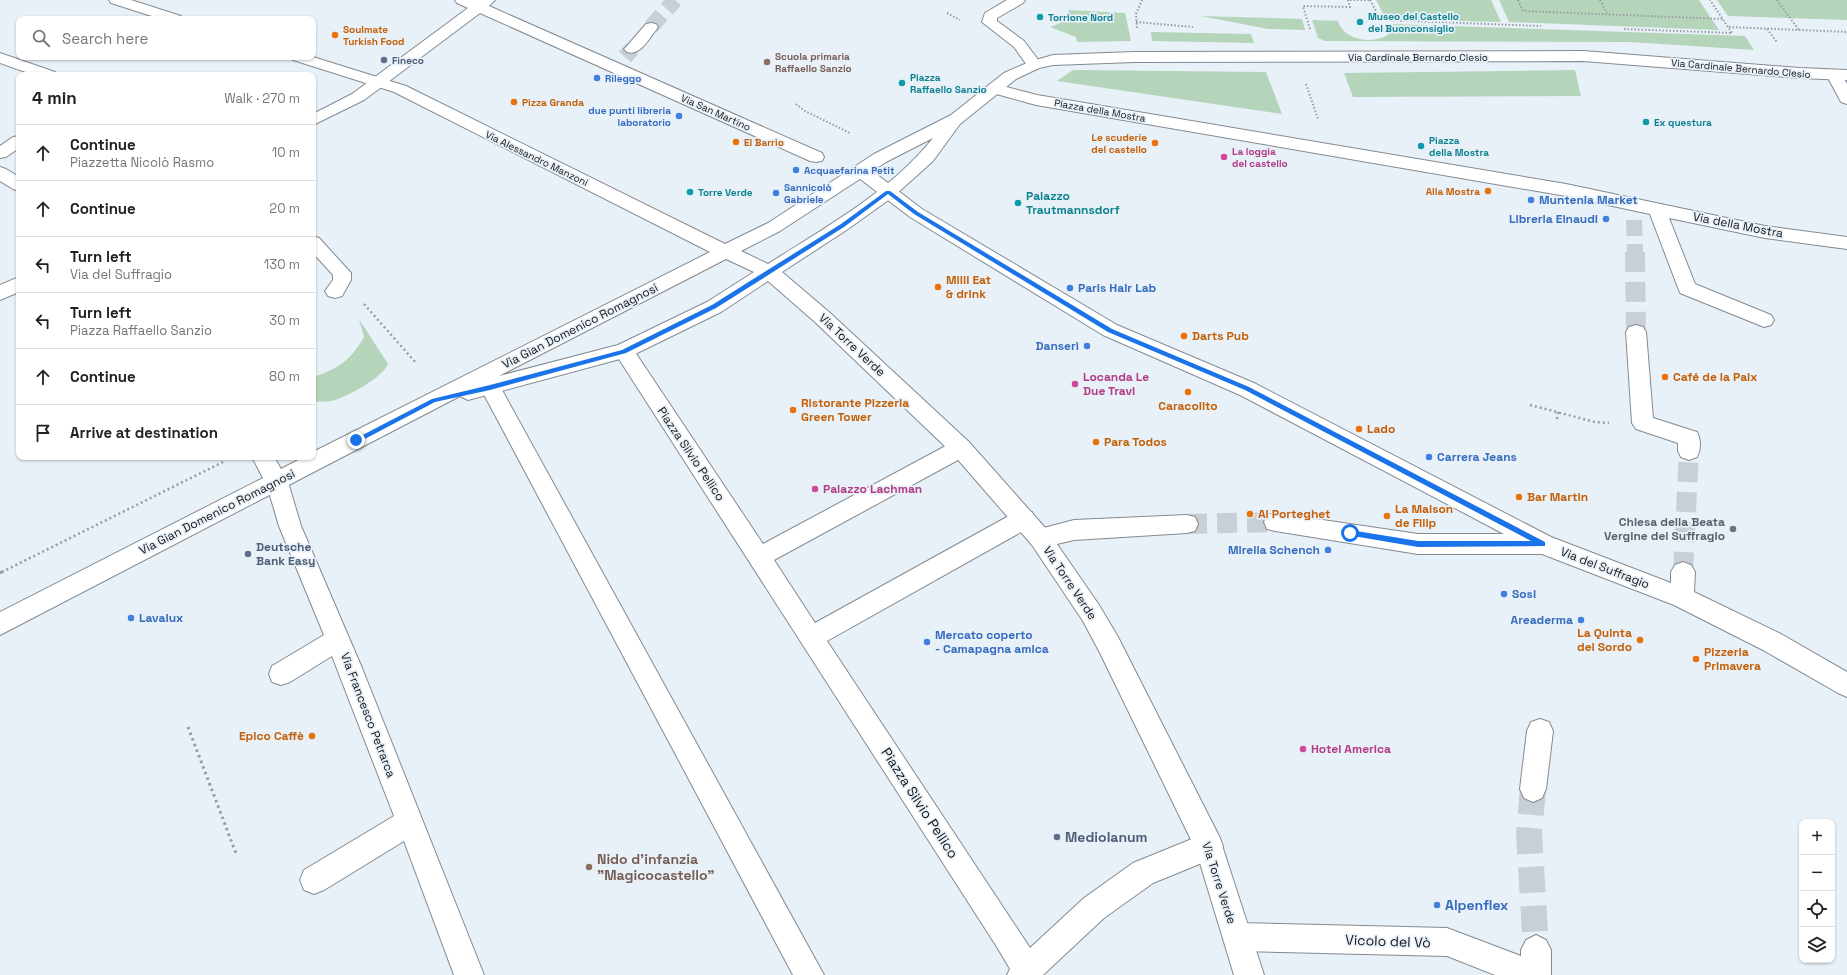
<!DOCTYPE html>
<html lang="en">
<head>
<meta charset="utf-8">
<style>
  :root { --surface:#fff; --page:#f2f2f2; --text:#222; --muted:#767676; --line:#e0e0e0 }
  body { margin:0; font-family:"Space Grotesk",sans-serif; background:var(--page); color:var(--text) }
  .controls { position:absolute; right:12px; bottom:12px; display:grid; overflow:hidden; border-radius:8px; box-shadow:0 1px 3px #0004 }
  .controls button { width:36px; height:36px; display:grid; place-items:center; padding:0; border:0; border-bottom:1px solid var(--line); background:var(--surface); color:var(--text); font:20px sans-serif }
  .stop { position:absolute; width:12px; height:12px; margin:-9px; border:3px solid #1a73e8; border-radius:50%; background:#fff }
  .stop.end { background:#1a73e8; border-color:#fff; box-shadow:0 1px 4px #0008 }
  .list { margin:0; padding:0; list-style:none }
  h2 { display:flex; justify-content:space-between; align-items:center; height:52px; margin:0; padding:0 16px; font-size:17px }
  h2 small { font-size:13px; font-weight:400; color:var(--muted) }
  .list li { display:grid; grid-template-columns:26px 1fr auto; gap:12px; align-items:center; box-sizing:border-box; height:56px; padding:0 16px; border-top:1px solid var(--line) }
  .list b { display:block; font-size:15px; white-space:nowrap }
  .list p { margin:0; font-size:13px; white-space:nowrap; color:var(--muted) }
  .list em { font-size:13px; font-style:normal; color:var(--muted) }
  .icon { flex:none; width:22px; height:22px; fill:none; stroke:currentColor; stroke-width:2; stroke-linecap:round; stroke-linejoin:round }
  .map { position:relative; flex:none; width:1847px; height:975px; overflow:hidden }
  .search { position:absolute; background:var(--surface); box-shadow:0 1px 3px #0004; left:16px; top:16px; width:300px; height:44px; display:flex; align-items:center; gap:10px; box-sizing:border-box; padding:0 14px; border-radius:8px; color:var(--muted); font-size:15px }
  .panel { position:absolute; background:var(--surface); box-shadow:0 1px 3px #0004; left:16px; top:72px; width:300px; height:388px; border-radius:8px }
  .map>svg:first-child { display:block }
  .green { fill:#b5d5bb }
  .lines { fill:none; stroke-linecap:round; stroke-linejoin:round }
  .minor-tunnel-far2 { stroke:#c8cfd7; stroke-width:16; stroke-dasharray:16 8; stroke-linecap:butt }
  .minor-tunnel-far1 { stroke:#c8cfd7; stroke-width:20; stroke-dasharray:20 10; stroke-linecap:butt }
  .minor-tunnel { stroke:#c8cfd7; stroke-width:26; stroke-dasharray:26 13; stroke-linecap:butt }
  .minor-casing { stroke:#838a91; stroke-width:2 }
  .major-casing { stroke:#838a91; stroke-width:2 }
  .path-far2 { stroke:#969ca2; stroke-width:2; stroke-dasharray:1.5 2; stroke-linecap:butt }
  .path-far1 { stroke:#969ca2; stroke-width:2.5; stroke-dasharray:2 3; stroke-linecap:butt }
  .path { stroke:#969ca2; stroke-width:3; stroke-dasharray:2.5 3.5; stroke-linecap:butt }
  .minor { fill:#fff; fill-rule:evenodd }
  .major { fill:#fff; fill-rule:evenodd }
  .route { fill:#1a73e8 }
  .culture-dot { fill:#0f9aa8; stroke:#e8f0f8; stroke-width:1.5 }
  .food-dot { fill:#e8710a; stroke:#e8f0f8; stroke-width:1.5 }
  .service-dot { fill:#5c6f8a; stroke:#e8f0f8; stroke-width:1.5 }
  .education-dot { fill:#8d6e63; stroke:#e8f0f8; stroke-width:1.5 }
  .shop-dot { fill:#3f7fe0; stroke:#e8f0f8; stroke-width:1.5 }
  .hotel-dot { fill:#d1479c; stroke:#e8f0f8; stroke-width:1.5 }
  .worship-dot { fill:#6b7280; stroke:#e8f0f8; stroke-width:1.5 }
  .labels { text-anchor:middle; stroke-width:3.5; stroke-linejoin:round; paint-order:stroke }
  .far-culture-label { font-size:10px; font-weight:bold; fill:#0d838f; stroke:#e8f0f8; text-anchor:start }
  .far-food-label { font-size:10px; font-weight:bold; fill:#c56008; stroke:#e8f0f8; text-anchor:start }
  .far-education-label { font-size:10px; font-weight:bold; fill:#785e54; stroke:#e8f0f8; text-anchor:start }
  .far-street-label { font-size:10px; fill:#14171a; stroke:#e8f0f8 }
  .far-service-label { font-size:10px; font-weight:bold; fill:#4e5e75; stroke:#e8f0f8; text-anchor:start }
  .far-shop-label { font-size:10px; font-weight:bold; fill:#366cbe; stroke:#e8f0f8; text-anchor:start }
  .far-hotel-label { font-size:10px; font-weight:bold; fill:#b23c85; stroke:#e8f0f8; text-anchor:start }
  .culture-label { font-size:12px; font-weight:bold; fill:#0d838f; stroke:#e8f0f8; text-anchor:start }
  .shop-label { font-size:12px; font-weight:bold; fill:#366cbe; stroke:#e8f0f8; text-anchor:start }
  .street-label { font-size:12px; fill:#14171a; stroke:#e8f0f8 }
  .food-label { font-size:12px; font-weight:bold; fill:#c56008; stroke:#e8f0f8; text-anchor:start }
  .hotel-label { font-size:12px; font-weight:bold; fill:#b23c85; stroke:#e8f0f8; text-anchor:start }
  .worship-label { font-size:12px; font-weight:bold; fill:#5b616d; stroke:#e8f0f8; text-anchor:end }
  .service-label { font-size:12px; font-weight:bold; fill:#4e5e75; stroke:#e8f0f8; text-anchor:start }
  .near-street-label { font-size:14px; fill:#14171a; stroke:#e8f0f8 }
  .near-service-label { font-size:14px; font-weight:bold; fill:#4e5e75; stroke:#e8f0f8; text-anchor:start }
  .near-education-label { font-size:14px; font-weight:bold; fill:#785e54; stroke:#e8f0f8; text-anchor:start }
  .near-shop-label { font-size:14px; font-weight:bold; fill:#366cbe; stroke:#e8f0f8; text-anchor:start }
</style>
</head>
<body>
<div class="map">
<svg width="1847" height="975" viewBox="0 0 1847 975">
  <rect width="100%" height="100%" fill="#e8f0f8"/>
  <g class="green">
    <polygon points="1376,0 1491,0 1501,22 1386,19"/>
    <polygon points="1499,0 1699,0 1719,30 1509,22"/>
    <polygon points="1717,0 1847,0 1847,20 1728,16"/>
    <path d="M1069,10L1125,13L1131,41L1077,42L1076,37L1050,27C1060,24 1067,20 1069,10Z"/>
    <polygon points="1201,16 1302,19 1305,30 1268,29"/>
    <path d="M1312,20L1338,21C1343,41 1377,46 1391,32L1390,24L1745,36L1754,50L1630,42L1325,41L1318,38Z"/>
    <polygon points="1151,32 1251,34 1254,43 1152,41"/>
    <polygon points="1073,70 1266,72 1282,114 1057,81"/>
    <polygon points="1575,70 1581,96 1353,97 1344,73"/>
    <path d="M359,319L388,364C382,378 347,397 332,401C326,402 319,402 313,401V377C338,369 351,360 364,337Z"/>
  </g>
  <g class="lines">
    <g class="minor-tunnel-far2">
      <polyline points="651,27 675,0"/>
      <polyline points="625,57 632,49"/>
      <polyline points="1634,220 1635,253"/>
    </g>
    <g class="minor-tunnel-far1">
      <polyline points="1635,252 1636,332"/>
      <polyline points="1187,524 1275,522"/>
      <polyline points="1683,572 1689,451"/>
    </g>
    <polyline class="minor-tunnel" points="1533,789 1529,833 1536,950"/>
    <g class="minor-casing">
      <g id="minor">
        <polygon points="455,0 495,0 489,6 822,153 824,157 822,161 816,162 810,161 480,13 364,100 313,125 313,114 352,94 468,8 457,3"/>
        <polygon points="1007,0 1025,0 1023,3 997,18 997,21 1024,41 1042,65 1039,68 1034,70 1029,68 1014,47 982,22 985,13"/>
        <path d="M651,23L656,24L658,27L656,30C648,40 640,56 627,52L624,49L627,46L646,24Z"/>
        <polygon points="0,53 55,72 57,75 34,75 0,63"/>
        <polygon points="1835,71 1841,73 1847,84 1847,104 1841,102 1827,76 1829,73"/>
        <polygon points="995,84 1037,95 1566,184 1765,226 1847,237 1847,249 1765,238 1669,218 1695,284 1771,315 1774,320 1771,325 1764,327 1680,293 1650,214 1566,196 1036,105 989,92 987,89 989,86"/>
        <polygon points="19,136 19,148 6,157 0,158 0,146 13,137"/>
        <polygon points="861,166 867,167 922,209 1117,325 1254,383 1551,537 1671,583 1671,572 1675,565 1683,562 1691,565 1695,572 1694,592 1781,634 1847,672 1847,697 1838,693 1763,650 1674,605 1542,554 1418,554 1275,531 1267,529 1264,522 1267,515 1275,513 1418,534 1504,534 1240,395 1103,335 910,217 855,175 852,171 855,167"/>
        <polygon points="313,236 319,238 351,273 351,280 342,296 335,298 328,296 325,291 333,280 333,275 313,253"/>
        <polygon points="19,277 19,292 0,300 0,285"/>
        <path d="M1636,325L1643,327L1646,332L1653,418L1697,432C1701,440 1701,449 1697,457L1689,460L1681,457L1678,451V443L1636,429L1632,423L1626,332L1629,327Z"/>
        <polygon points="624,344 631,346 763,544 953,442 961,439 969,442 972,448 969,454 774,560 815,623 1016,512 1024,510 1032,512 1035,519 1032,526 827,641 1030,948 1084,898 1133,863 1209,832 1219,836 1223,846 1219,856 1153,883 1104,918 1043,975 1007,975 1010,969 997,947 617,356 614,351 617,346"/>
        <polygon points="490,379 497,381 824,975 793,975 480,387 483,381"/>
        <polygon points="277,473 285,476 288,482 301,526 362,668 484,975 454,975 404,841 324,890 314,894 304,890 300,880 304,870 394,816 332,656 290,682 281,685 272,682 269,674 272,666 324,635 279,526 266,482 269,476"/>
        <polygon points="1187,515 1195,517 1198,524 1195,531 1187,533 1074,540 1040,548 1032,545 1029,538 1032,531 1074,520"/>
        <polygon points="1540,719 1549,722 1553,731 1546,789 1542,798 1533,802 1524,798 1520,789 1527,731 1531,722"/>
        <polygon points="1237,923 1447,928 1521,956 1521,950 1526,940 1536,935 1546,940 1551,950 1551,975 1495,975 1447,956 1237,951 1227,947 1223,937 1227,927"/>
      </g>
    </g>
    <g class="major-casing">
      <g id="major">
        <polygon points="109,0 131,0 181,16 183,19 161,19 111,3"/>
        <path d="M1583,51L1800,68L1847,70V80L1800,78L1583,61L1134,62L1053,65L1039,68L1016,79L960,124L933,161L894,196L848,229L782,272L829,312L969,442L1048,531L1099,605L1118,637L1219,836L1264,975H1234L1196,850L1100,653L1083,621L1032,545L953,454L815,322L768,281L721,312L631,356L468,400L460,396L0,635V612L263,478L252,457H274L281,469L304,457H313V452L710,252L394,92L293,60L290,57H313L406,86L725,244L768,223L874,154L951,115L1004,73L1029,62L1053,55L1134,52ZM933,138C890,192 826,227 768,264L741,251L780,231L886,162ZM726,259L754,272L707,302L618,345L499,376Z"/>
        <polygon points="0,167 6,169 19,177 19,191 13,189 0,181"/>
      </g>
    </g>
    <g class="path-far2">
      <polyline points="1370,0 1381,20 1541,26"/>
      <polyline points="1518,0 1523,11 1723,19"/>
      <polyline points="1600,0 1607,13"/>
      <polyline points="1777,0 1799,30"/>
      <polyline points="947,13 960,20"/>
      <polyline points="1136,22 1193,27"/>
      <polyline points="1729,27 1847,32"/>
      <polyline points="1137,28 1136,14 1142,0"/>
      <polyline points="1310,29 1303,6 1350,7 1348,0 1370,0"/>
      <polyline points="1624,29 1732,33 1710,0"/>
      <polyline points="1767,29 1777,42"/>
      <polyline points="1306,84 1318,119"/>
      <polyline points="796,104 805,111 850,133"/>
    </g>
    <g class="path-far1">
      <polyline points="364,304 416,363"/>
      <polyline points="1530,405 1595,422 1609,423"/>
      <polyline points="1557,419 1558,412"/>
      <polyline points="2,572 223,462"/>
    </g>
    <g class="path">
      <polyline points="0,573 4,571"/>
      <polyline points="188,727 237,856"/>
    </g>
    <use href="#minor" class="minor"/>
    <use href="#major" class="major"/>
  </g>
  <polygon class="route" points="886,191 890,191 918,212 1112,329 1249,387 1545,542 1545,546 1418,547 1347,535 1346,533 1350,530 1418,541 1531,541 1245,390 1108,332 914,214 888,194 844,227 716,308 626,353 490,390 435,402 359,442 356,442 353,440 432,399 490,385 622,350 712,305 841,224"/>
  <g class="culture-dot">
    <circle cx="1040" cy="17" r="4"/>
    <circle cx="1360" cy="22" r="4"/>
    <circle cx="902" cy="83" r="4"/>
    <circle cx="1646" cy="122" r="4"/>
    <circle cx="1421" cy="146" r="4"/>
    <circle cx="690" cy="192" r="4"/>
    <circle cx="1018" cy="203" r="4"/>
  </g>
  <g class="food-dot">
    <circle cx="335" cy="35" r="4"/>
    <circle cx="514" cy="102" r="4"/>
    <circle cx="736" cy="142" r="4"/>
    <circle cx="1155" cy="143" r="4"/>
    <circle cx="1488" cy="191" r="4"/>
    <circle cx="938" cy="287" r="4"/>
    <circle cx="1184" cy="336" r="4"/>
    <circle cx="1665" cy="377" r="4"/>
    <circle cx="1188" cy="392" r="4"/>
    <circle cx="793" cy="410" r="4"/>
    <circle cx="1359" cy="429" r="4"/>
    <circle cx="1096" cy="442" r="4"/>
    <circle cx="1519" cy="497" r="4"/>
    <circle cx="1250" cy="514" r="4"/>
    <circle cx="1387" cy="516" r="4"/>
    <circle cx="1640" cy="640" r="4"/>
    <circle cx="1696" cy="659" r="4"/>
    <circle cx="312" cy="736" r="4"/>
  </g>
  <g class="service-dot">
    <circle cx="384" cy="60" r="4"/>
    <circle cx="248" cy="554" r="4"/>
    <circle cx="1057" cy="837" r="4"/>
  </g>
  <g class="education-dot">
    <circle cx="767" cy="62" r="4"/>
    <circle cx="589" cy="867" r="4"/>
  </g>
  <g class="shop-dot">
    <circle cx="597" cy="78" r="4"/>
    <circle cx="679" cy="116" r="4"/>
    <circle cx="796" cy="170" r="4"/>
    <circle cx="776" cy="193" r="4"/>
    <circle cx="1531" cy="200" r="4"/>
    <circle cx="1606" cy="219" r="4"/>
    <circle cx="1070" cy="288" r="4"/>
    <circle cx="1087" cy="346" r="4"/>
    <circle cx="1429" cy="457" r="4"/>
    <circle cx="1328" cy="550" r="4"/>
    <circle cx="1504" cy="594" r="4"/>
    <circle cx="131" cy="618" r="4"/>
    <circle cx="1581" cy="620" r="4"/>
    <circle cx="927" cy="642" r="4"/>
    <circle cx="1437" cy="905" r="4"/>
  </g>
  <g class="hotel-dot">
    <circle cx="1224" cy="157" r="4"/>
    <circle cx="1075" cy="384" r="4"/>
    <circle cx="815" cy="489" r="4"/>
    <circle cx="1303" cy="749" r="4"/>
  </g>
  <circle class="worship-dot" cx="1733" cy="529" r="4"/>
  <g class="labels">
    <g class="far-culture-label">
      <text x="1368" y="20">Museo del Castello<tspan x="1368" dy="12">del Buonconsiglio</tspan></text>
      <text x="1048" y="21">Torrione Nord</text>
      <text x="910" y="81">Piazza<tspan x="910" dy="12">Raffaello Sanzio</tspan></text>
      <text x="1654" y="126">Ex questura</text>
      <text x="1429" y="144">Piazza<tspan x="1429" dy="12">della Mostra</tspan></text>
      <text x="698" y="196">Torre Verde</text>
    </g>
    <g class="far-food-label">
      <text x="343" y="33">Soulmate<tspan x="343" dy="12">Turkish Food</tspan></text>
      <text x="522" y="106">Pizza Granda</text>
      <text x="1147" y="141" text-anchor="end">Le scuderie<tspan x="1147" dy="12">del castello</tspan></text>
      <text x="744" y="146">El Barrio</text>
      <text x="1480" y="195" text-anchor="end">Alla Mostra</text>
    </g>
    <g class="far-education-label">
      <text x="775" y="60">Scuola primaria<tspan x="775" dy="12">Raffaello Sanzio</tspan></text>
    </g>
    <g class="far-street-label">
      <text x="1418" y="61">Via Cardinale Bernardo Clesio</text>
      <text transform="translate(1741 68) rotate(5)" y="4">Via Cardinale Bernardo Clesio</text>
      <text transform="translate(1100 110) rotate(10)" y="4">Piazza della Mostra</text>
      <text transform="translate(716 112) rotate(24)" y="4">Via San Martino</text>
      <text transform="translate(537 158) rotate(26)" y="4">Via Alessandro Manzoni</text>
    </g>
    <g class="far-service-label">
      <text x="392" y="64">Fineco</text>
    </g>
    <g class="far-shop-label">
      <text x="605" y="82">Rileggo</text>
      <text x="671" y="114" text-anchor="end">due punti libreria<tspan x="671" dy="12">laboratorio</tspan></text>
      <text x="804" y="174">Acquaefarina Petit</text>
      <text x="784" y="191">Sannicolò<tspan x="784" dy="12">Gabriele</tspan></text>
    </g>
    <g class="far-hotel-label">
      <text x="1232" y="155">La loggia<tspan x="1232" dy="12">del castello</tspan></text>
    </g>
    <g class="culture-label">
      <text x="1026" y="200">Palazzo<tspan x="1026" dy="14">Trautmannsdorf</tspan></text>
    </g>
    <g class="shop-label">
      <text x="1539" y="204">Muntenia Market</text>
      <text x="1598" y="223" text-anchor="end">Libreria Einaudi</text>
      <text x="1078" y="292">Paris Hair Lab</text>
      <text x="1079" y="350" text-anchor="end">Danserì</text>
      <text x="1437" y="461">Carrera Jeans</text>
      <text x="1320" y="554" text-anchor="end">Mirella Schench</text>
      <text x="1512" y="598">Sosi</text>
      <text x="139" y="622">Lavalux</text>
      <text x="1573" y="624" text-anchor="end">Areaderma</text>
      <text x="935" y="639">Mercato coperto<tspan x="935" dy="14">- Camapagna amica</tspan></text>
    </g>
    <g class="street-label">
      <text transform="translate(1738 225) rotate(11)" y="4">Via della Mostra</text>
      <text transform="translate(580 326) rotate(-27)" y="4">Via Gian Domenico Romagnosi</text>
      <text transform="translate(852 345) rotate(43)" y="4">Via Torre Verde</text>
      <text transform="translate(691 454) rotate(56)" y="4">Piazza Silvio Pellico</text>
      <text transform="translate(217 512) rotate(-27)" y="4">Via Gian Domenico Romagnosi</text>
      <text transform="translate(1605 568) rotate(21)" y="4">Via del Suffragio</text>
      <text transform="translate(1070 583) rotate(56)" y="4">Via Torre Verde</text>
      <text transform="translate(368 715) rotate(69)" y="4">Via Francesco Petrarca</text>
      <text transform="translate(1219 883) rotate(72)" y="4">Via Torre Verde</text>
    </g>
    <g class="food-label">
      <text x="946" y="284">Milli Eat<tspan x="946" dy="14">&amp; drink</tspan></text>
      <text x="1192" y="340">Darts Pub</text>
      <text x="1673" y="381">Café de la Paix</text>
      <text x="801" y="407">Ristorante Pizzeria<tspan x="801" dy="14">Green Tower</tspan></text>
      <text x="1188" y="410" text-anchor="middle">Caracolito</text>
      <text x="1367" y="433">Lado</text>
      <text x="1104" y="446">Para Todos</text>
      <text x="1527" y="501">Bar Martin</text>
      <text x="1395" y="513">La Maison<tspan x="1395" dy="14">de Filip</tspan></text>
      <text x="1258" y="518">Al Porteghet</text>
      <text x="1632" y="637" text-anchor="end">La Quinta<tspan x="1632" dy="14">del Sordo</tspan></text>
      <text x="1704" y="656">Pizzeria<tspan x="1704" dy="14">Primavera</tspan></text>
      <text x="304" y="740" text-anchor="end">Epico Caffè</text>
    </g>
    <g class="hotel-label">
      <text x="1083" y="381">Locanda Le<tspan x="1083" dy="14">Due Travi</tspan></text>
      <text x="823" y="493">Palazzo Lachman</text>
      <text x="1311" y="753">Hotel America</text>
    </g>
    <g class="worship-label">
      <text x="1725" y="526">Chiesa della Beata<tspan x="1725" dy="14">Vergine del Suffragio</tspan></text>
    </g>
    <g class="service-label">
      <text x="256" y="551">Deutsche<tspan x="256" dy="14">Bank Easy</tspan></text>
    </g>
    <g class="near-street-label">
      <text transform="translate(920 803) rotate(57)" y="5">Piazza Silvio Pellico</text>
      <text transform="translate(1388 941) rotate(2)" y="5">Vicolo del Vò</text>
    </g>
    <g class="near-service-label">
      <text x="1065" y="842">Mediolanum</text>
    </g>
    <g class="near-education-label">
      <text x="597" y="864">Nido d'infanzia<tspan x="597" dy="16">"Magicocastello"</tspan></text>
    </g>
    <g class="near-shop-label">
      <text x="1445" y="910">Alpenflex</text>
    </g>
  </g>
</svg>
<div class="controls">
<button>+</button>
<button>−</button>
<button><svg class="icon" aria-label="locate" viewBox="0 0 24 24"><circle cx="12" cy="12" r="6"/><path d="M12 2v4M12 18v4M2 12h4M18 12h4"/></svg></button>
<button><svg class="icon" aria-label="layers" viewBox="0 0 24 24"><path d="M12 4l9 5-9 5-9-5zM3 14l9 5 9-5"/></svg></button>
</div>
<div class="stop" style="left:1350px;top:533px"></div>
<div class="stop end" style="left:356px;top:440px"></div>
<div class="search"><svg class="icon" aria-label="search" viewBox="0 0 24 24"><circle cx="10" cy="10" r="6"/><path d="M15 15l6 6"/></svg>Search here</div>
<section class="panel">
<h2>4 min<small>Walk · 270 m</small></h2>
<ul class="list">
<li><svg class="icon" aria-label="ahead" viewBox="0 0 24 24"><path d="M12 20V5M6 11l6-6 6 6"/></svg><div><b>Continue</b><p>Piazzetta Nicolò Rasmo</p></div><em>10 m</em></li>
<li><svg class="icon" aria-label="ahead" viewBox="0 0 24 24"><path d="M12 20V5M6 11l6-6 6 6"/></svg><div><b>Continue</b></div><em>20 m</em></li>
<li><svg class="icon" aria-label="left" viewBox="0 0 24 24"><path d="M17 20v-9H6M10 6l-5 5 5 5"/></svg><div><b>Turn left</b><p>Via del Suffragio</p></div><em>130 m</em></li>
<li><svg class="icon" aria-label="left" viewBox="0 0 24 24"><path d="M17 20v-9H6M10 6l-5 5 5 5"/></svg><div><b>Turn left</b><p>Piazza Raffaello Sanzio</p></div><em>30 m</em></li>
<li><svg class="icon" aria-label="ahead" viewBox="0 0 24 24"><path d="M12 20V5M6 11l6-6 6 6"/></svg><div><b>Continue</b></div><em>80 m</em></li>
<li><svg class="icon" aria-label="arrive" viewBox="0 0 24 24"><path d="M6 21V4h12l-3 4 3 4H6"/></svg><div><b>Arrive at destination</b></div></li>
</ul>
</section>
</div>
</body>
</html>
